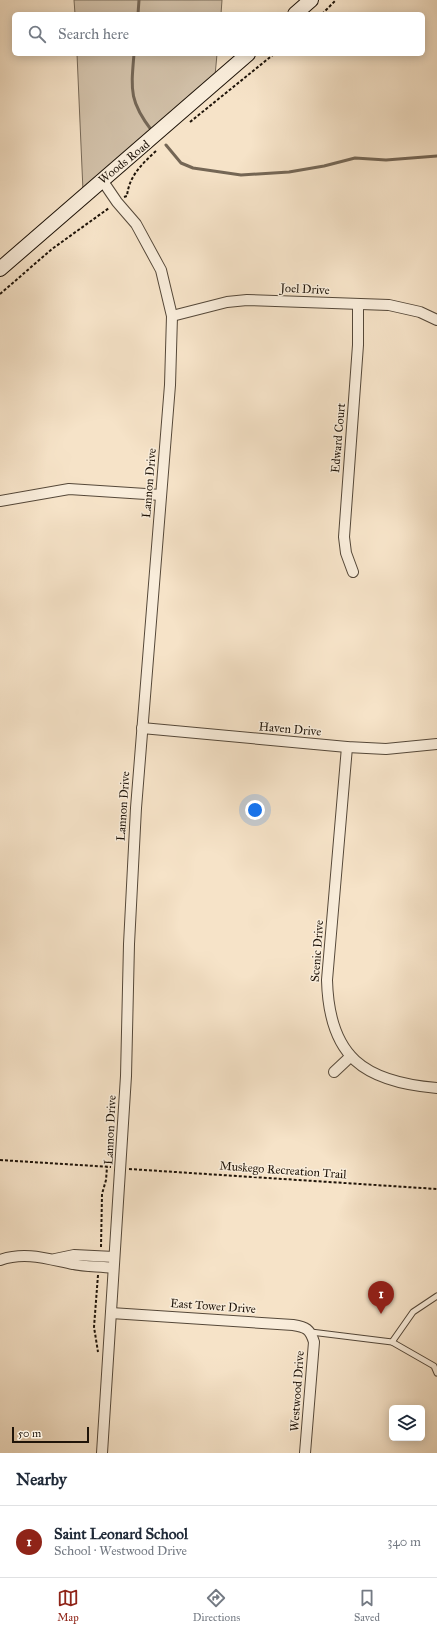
<!DOCTYPE html>
<html lang="en">
<head>
<meta charset="utf-8">
<style>
  :root { --surface:#fff; --page:#f6f6f7; --text:#1f2937; --muted:#747a83; --line:#e0e1e3; --accent:#8f2418 }
  body { margin:0; font-family:"IM FELL Great Primer",serif; background:var(--page); color:var(--text) }
  .controls { position:absolute; right:12px; bottom:12px; display:grid; overflow:hidden; border-radius:6px; box-shadow:0 2px 10px #0003 }
  .controls button { width:36px; height:36px; display:grid; place-items:center; padding:0; border:0; border-bottom:1px solid var(--line); background:var(--surface); color:var(--text); font:20px sans-serif }
  .scale { position:absolute; left:12px; bottom:10px; width:77px; box-sizing:border-box; padding-left:4px; border:2px solid #1f1409; border-top:0; font-size:11px; line-height:14px; white-space:nowrap; color:#1f1409; -webkit-text-stroke:3px #f9eddb; paint-order:stroke }
  .you { position:absolute; left:255px; top:810px; width:14px; height:14px; margin:-10px; border:3px solid #fff; border-radius:50%; background:#1a73e8; box-shadow:0 0 0 6px #1a73e833 }
  .badge { display:grid; place-items:center; width:26px; height:26px; border-radius:50%; background:var(--accent); color:#fff; font-size:13px; font-weight:700 }
  .pin { position:absolute; translate:-50% -33px; filter:drop-shadow(0 1px 2px #0008) }
  .pin::after { content:''; position:absolute; top:21px; width:14px; height:12px; background:inherit; clip-path:polygon(0 0,100% 0,50% 100%) }
  .list { margin:0; padding:0; list-style:none }
  h2 { display:flex; justify-content:space-between; align-items:center; height:52px; margin:0; padding:0 16px; font-size:17px }
  h2 small { font-size:13px; font-weight:400; color:var(--muted) }
  .list li { display:grid; grid-template-columns:26px 1fr auto; gap:12px; align-items:center; box-sizing:border-box; height:72px; padding:0 16px; border-top:1px solid var(--line) }
  .list b { display:block; font-size:15px; white-space:nowrap }
  .list p { margin:0; font-size:13px; white-space:nowrap; color:var(--muted) }
  .list em { font-size:13px; font-style:normal; color:var(--muted) }
  .icon { flex:none; width:22px; height:22px; fill:none; stroke:currentColor; stroke-width:2; stroke-linecap:round; stroke-linejoin:round }
  .map { position:relative; flex:none; width:437px; height:1453px; overflow:hidden }
  .search { position:absolute; background:var(--surface); box-shadow:0 2px 10px #0003; left:12px; right:12px; top:12px; height:44px; display:flex; align-items:center; gap:10px; box-sizing:border-box; padding:0 14px; border-radius:6px; color:var(--muted); font-size:15px }
  .sheet { height:124px; background:var(--surface) }
  nav { display:flex; justify-content:space-around; align-items:center; box-sizing:border-box; height:56px; border-top:1px solid var(--line); background:var(--surface); font-size:11px; color:var(--muted) }
  nav a { display:grid; justify-items:center; gap:2px }
  nav .on { color:var(--accent) }
  .map>svg:first-child { display:block }
  .green { fill:#d1c0a8; stroke:#786a58 }
  .lines { fill:none; stroke-linecap:round; stroke-linejoin:round }
  .stream { stroke:#746655; stroke-width:3 }
  .lane-casing { stroke:#554839; stroke-width:7 }
  .street-casing { stroke:#554839; stroke-width:12 }
  .secondary-casing { stroke:#1f1409; stroke-width:16 }
  .path { stroke:#1f1409; stroke-width:2; stroke-dasharray:3 2; stroke-linecap:butt }
  .lane { stroke:#f9eddb; stroke-width:5 }
  .street { stroke:#f9eddb; stroke-width:10 }
  .secondary { stroke:#f9eddb; stroke-width:14 }
  .labels { text-anchor:middle; stroke-width:3; stroke-linejoin:round; paint-order:stroke }
  .street-label { font-size:12px; fill:#1f1409; stroke:#f9eddb }
</style>
</head>
<body>
<div class="map">
<svg width="437" height="1453" viewBox="0 0 437 1453">
  <rect width="100%" height="100%" fill="#f6e3c8"/>
  <filter id="stains"><feTurbulence type="fractalNoise" baseFrequency=".005" numOctaves="4"/><feColorMatrix values="0 0 0 0 .2 0 0 0 0 .09 0 0 0 0 .02 0 0 0 .5 -.17"/></filter>
  <radialGradient id="worn" r=".72"><stop offset=".6" stop-color="#630" stop-opacity="0"/><stop offset="1" stop-color="#630" stop-opacity=".3"/></radialGradient>
  <g class="green">
    <polygon points="74,0 222,0 221,14 75,14"/>
    <polygon points="77,54 217,54 215,76 83,191"/>
  </g>
  <g class="lines">
    <g class="stream">
      <polyline points="138,14 139,0"/>
      <path d="M134,54C131,90 129,101 152,131"/>
      <polyline points="166,145 181,163 193,168 241,175 289,172 324,166 355,158 386,160 437,156"/>
    </g>
    <g class="lane-casing">
      <g id="lane">
        <polyline points="311,1332 392,1342 434,1366 437,1373"/>
        <polyline points="392,1342 413,1312 437,1296"/>
      </g>
    </g>
    <g class="street-casing">
      <g id="street">
        <polyline points="172,316 227,302 247,300 389,305 420,312 437,320"/>
        <polyline points="0,501 69,489 161,495"/>
        <polyline points="353,572 346,553 344,537 358,345 358,305"/>
        <polyline points="142,728 347,747 386,749 437,744"/>
        <path d="M347,747L327,980C329,1057 364,1082 437,1088"/>
        <polyline points="334,1072 350,1057"/>
        <polyline points="55,1259 74,1255 114,1257"/>
        <path d="M0,1260C25,1251 48,1259 73,1264C86,1267 100,1266 113,1268"/>
        <path d="M111,1313L293,1325C306,1327 310,1329 314,1342L305,1453"/>
        <polyline points="102,1453 126,1076 129,944 136,808 170,385 172,316 161,270 136,224 117,202 102,180"/>
      </g>
    </g>
    <g class="secondary-casing">
      <g id="secondary">
        <polyline points="295,14 311,0"/>
        <polyline points="0,269 248,54"/>
      </g>
    </g>
    <g class="path">
      <polyline points="322,14 336,0"/>
      <polyline points="190,122 274,54"/>
      <path d="M124,197L127,196C129,176 142,164 156,151"/>
      <polyline points="0,294 52,249 109,208"/>
      <polyline points="0,1160 111,1167"/>
      <polyline points="129,1169 437,1189"/>
      <polyline points="101,1247 102,1194 106,1180 107,1167"/>
      <polyline points="98,1275 94,1327 98,1352"/>
    </g>
    <use href="#lane" class="lane"/>
    <use href="#street" class="street"/>
    <use href="#secondary" class="secondary"/>
  </g>
  <g class="labels">
    <g class="street-label">
      <text transform="translate(124 162) rotate(-39)" y="4">Woods Road</text>
      <text transform="translate(305 289) rotate(3)" y="4">Joel Drive</text>
      <text transform="translate(338 438) rotate(-85)" y="4">Edward Court</text>
      <text transform="translate(149 483) rotate(-85)" y="4">Lannon Drive</text>
      <text transform="translate(290 729) rotate(5)" y="4">Haven Drive</text>
      <text transform="translate(123 806) rotate(-86)" y="4">Lannon Drive</text>
      <text transform="translate(317 951) rotate(-86)" y="4">Scenic Drive</text>
      <text transform="translate(110 1130) rotate(-87)" y="4">Lannon Drive</text>
      <text transform="translate(283 1170) rotate(4)" y="4">Muskego Recreation Trail</text>
      <text transform="translate(213 1306) rotate(4)" y="4">East Tower Drive</text>
      <text transform="translate(297 1391) rotate(-86)" y="4">Westwood Drive</text>
    </g>
  </g>
  <rect width="100%" height="100%" filter="url(#stains)"/>
  <rect width="100%" height="100%" fill="url(#worn)"/>
</svg>
<div class="controls">
<button><svg class="icon" aria-label="layers" viewBox="0 0 24 24"><path d="M12 4l9 5-9 5-9-5zM3 14l9 5 9-5"/></svg></button>
</div>
<div class="scale">50 m</div>
<div class="you"></div>
<div class="pin badge" style="left:381px;top:1314px">1</div>
<div class="search"><svg class="icon" aria-label="search" viewBox="0 0 24 24"><circle cx="10" cy="10" r="6"/><path d="M15 15l6 6"/></svg>Search here</div>
</div>
<section class="sheet">
<h2>Nearby<small></small></h2>
<ul class="list">
<li><span class="badge">1</span><div><b>Saint Leonard School</b><p>School · Westwood Drive</p></div><em>340 m</em></li>
</ul>
</section>
<nav>
<a class="on"><svg class="icon" aria-label="map" viewBox="0 0 24 24"><path d="M3 6l6-2 6 2 6-2v14l-6 2-6-2-6 2zM9 4v14M15 6v14"/></svg>Map</a>
<a><svg class="icon" aria-label="directions" viewBox="0 0 24 24"><path d="M12 3l9 9-9 9-9-9zM9 14v-3h6M13 9l2 2-2 2"/></svg>Directions</a>
<a><svg class="icon" aria-label="saved" viewBox="0 0 24 24"><path d="M7 4h10v16l-5-4-5 4z"/></svg>Saved</a>
</nav>
</body>
</html>
